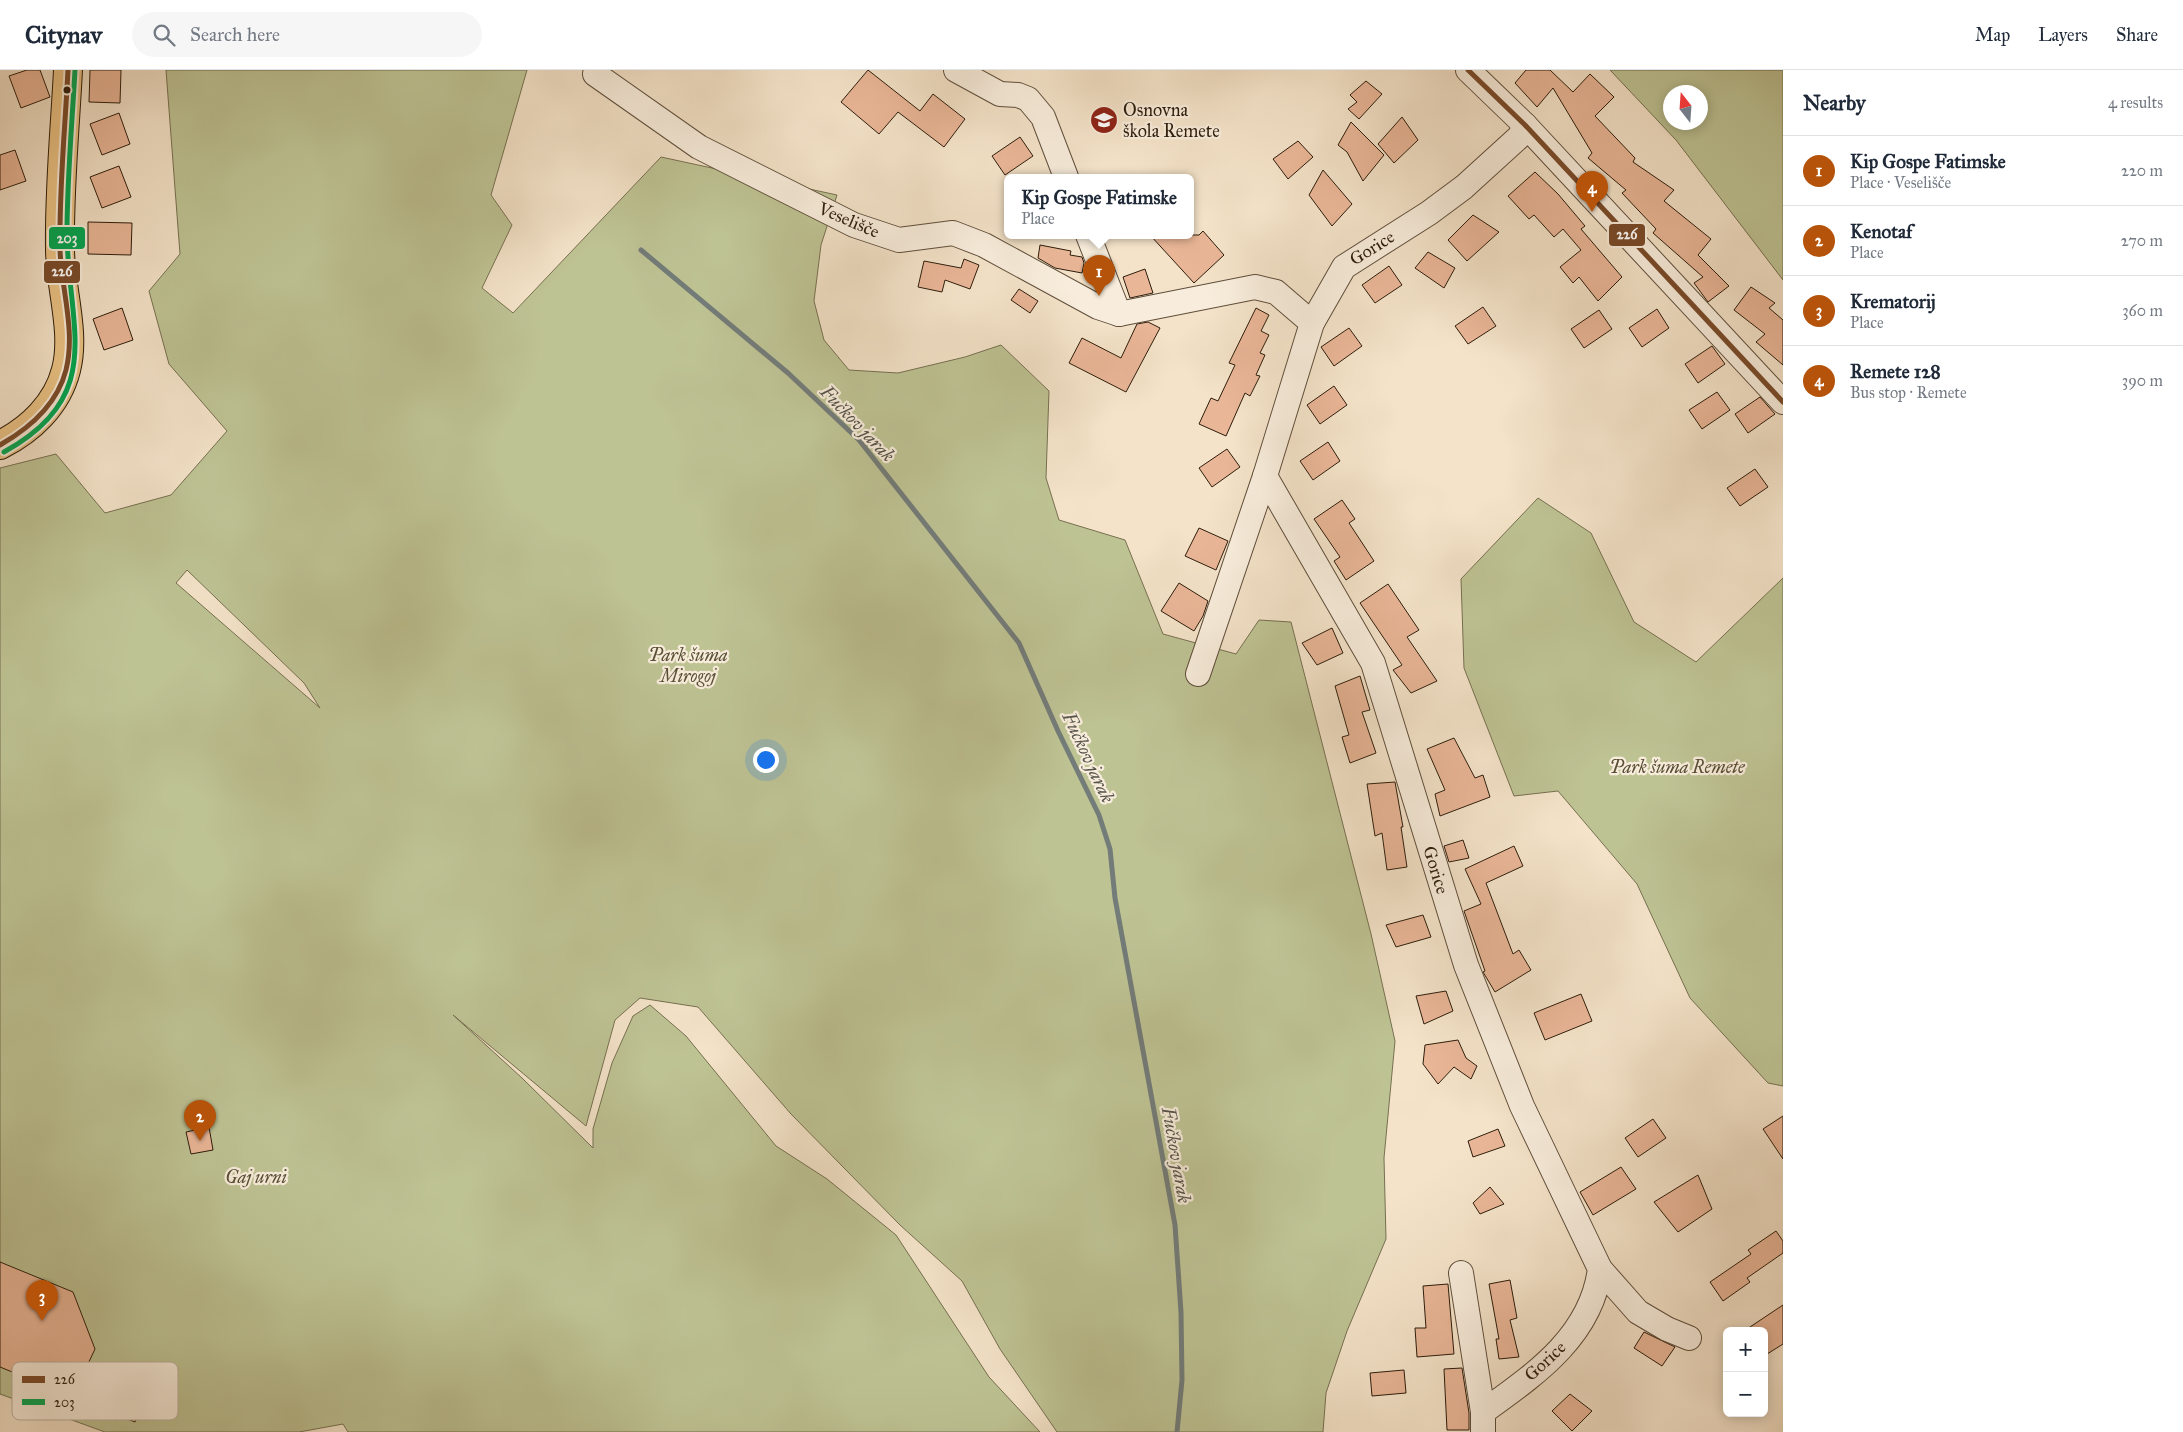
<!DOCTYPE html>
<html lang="en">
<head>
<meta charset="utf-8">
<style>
  :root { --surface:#fff; --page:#f6f6f7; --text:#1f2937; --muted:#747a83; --line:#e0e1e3; --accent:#b45309 }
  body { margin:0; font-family:"IM FELL Great Primer",serif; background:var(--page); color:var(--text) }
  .controls { position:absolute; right:15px; bottom:15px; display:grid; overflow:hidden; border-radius:8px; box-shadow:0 2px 12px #0003 }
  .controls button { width:45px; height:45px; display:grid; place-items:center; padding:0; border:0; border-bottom:1px solid var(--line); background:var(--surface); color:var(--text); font:25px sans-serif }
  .compass { position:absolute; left:1663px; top:15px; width:45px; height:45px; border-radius:50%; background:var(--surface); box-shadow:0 2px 12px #0003; rotate:343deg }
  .you { position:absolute; left:765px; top:689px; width:18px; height:18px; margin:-12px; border:4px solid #fff; border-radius:50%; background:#1a73e8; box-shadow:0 0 0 8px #1a73e833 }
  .badge { display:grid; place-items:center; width:32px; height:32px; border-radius:50%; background:var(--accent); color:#fff; font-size:16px; font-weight:700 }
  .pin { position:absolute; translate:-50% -41px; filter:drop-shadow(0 1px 2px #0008) }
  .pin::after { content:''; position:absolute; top:26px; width:18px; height:15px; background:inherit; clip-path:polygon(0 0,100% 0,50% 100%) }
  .popup { position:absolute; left:1004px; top:104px; width:190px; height:65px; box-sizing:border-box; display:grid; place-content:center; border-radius:8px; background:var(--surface); filter:drop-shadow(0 1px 4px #0005); font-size:16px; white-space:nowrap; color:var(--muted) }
  .popup b { font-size:19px; color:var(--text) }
  .popup::after { content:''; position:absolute; left:50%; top:100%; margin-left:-10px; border:10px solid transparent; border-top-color:var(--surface) }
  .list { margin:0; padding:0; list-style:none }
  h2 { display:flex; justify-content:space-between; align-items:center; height:65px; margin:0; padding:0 20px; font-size:21px }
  h2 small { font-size:16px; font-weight:400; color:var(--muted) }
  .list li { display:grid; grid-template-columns:32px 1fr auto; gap:15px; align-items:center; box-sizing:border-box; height:70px; padding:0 20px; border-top:1px solid var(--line) }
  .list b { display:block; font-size:19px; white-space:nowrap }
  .list p { margin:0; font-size:16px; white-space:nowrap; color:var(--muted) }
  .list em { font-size:16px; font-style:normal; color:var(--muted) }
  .icon { flex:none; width:28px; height:28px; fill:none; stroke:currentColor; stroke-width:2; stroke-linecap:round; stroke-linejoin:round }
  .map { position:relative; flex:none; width:1783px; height:1362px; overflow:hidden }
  header { display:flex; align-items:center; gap:30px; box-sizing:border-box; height:70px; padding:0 25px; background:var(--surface); border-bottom:1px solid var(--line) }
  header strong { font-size:24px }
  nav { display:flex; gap:28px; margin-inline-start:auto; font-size:18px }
  .search { width:350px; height:45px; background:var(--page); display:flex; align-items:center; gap:12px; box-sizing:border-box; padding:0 18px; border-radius:28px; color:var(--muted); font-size:19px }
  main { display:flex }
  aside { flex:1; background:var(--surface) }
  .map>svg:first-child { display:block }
  .green { fill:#bec394; stroke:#767050; fill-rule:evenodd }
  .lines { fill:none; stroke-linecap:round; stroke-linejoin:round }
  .stream { stroke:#737c79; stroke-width:5 }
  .building { fill:#e9b697; stroke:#2d1d0c }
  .minor-casing { stroke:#5f4e3b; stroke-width:26 }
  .major-casing { stroke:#2d1d0c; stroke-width:30 }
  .minor { stroke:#f8eddc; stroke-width:24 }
  .major { stroke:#eac284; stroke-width:28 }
  .bus-1-casing { stroke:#f8eddc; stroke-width:9 }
  .bus-2-casing { stroke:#f8eddc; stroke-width:9 }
  .bus-1 { stroke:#7a4b2a; stroke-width:5 }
  .bus-2 { stroke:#00a651; stroke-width:5 }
  .bus-dot { fill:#2d1d0c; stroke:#f8eddc; stroke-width:2 }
  .labels { text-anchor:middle; stroke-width:4.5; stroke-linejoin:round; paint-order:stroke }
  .poi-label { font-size:18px; fill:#2d1d0c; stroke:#f8eddc; text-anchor:start }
  .street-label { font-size:18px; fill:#2d1d0c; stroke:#f8eddc }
  .park-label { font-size:18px; font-style:italic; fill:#584f35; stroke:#f8eddc }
  .water-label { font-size:19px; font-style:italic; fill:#56544b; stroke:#f8eddc }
  .key { fill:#f8eddc; stroke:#bbaf9e; stroke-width:1 }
  .key-label { font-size:14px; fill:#2d1d0c }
  .line-badge { stroke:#f8eddc; stroke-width:2 }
  .badge-label { font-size:14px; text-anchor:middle; font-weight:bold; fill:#fff }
</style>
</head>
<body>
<header>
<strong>Citynav</strong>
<div class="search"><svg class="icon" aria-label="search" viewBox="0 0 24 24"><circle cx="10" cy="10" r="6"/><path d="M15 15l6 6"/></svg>Search here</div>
<nav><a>Map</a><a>Layers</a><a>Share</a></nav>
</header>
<main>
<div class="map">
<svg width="1783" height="1362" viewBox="0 0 1783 1362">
  <rect width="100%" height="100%" fill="#f4e3c9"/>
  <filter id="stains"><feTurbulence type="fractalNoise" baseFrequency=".004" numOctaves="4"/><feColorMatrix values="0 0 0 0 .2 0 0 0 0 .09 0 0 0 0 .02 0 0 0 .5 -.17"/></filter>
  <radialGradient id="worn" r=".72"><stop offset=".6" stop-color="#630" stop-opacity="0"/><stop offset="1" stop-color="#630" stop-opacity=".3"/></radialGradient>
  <g class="green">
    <path d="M166,0H527L491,125L512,155L482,218L513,243L661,87L837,125L821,175L814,231L824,270L849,300L898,303L965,287L1001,275L1049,321L1046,408L1059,450L1125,470L1163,564L1236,584L1259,550L1291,552L1371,864L1395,971L1384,1088L1386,1169L1347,1261L1326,1323L1323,1362H1057L1000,1279L962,1211L900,1155L791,1044L698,937L640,928L615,950L586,1056L453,945L522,1008L593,1078V1059L612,993L633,946L650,935L686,966L776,1076L827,1109L896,1165L989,1307L1040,1362H348L343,1354L299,1362H105L0,1324V398L56,384L105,443L171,425L227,361L169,294L149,221L180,184ZM187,500L304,613L320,638L176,513Z"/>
    <path d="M1610,0H1783V210L1676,70ZM1700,22V52H1670V22Z"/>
    <polygon points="1538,428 1591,463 1634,552 1696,592 1783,508 1783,1016 1768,1013 1690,928 1637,814 1558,721 1514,726 1464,598 1461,509"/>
  </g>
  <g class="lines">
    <polyline class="stream" points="641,180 788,303 859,370 1019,573 1058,661 1099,745 1110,779 1115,828 1175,1155 1181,1242 1182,1310 1177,1362"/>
  </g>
  <g class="building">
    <polygon points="27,0 40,0 50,27 21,38 9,6"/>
    <polygon points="90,0 121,0 120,33 89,32"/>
    <polygon points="868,0 920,41 933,24 965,49 944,77 898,42 879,64 841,32"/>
    <polygon points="1526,0 1550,0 1573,22 1590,4 1614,27 1595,46 1635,88 1633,92 1674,120 1664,131 1711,169 1698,185 1729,216 1708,232 1694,213 1703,207 1653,163 1656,159 1622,123 1626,120 1588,88 1592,83 1553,18 1537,37 1515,13"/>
    <polygon points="1366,11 1382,24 1359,49 1348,39 1357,32 1350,25"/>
    <polygon points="119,43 130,74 102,85 90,54"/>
    <polygon points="1402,47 1418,70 1394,93 1378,74"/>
    <polygon points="1351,52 1384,85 1363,111 1347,82 1338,75"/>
    <polygon points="1020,67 1033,86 1005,105 992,86"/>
    <polygon points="1298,71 1313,87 1288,109 1273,89"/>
    <polygon points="15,80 26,111 0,120 0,85"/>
    <polygon points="119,96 131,127 102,138 90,107"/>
    <polygon points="1323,100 1352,134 1332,156 1309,125"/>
    <polygon points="1535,102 1558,124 1585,156 1581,159 1622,207 1598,231 1579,207 1573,213 1560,197 1581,180 1563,159 1554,167 1534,145 1529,149 1508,126"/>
    <polygon points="1473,145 1499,162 1467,191 1448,170"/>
    <polygon points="88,152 132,153 131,185 88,184"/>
    <polygon points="1203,161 1224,185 1194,213 1150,165 1199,165"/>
    <polygon points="1040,175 1071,181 1070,185 1082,187 1084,193 1082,203 1055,198 1038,188"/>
    <polygon points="1428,182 1455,198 1444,218 1415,198"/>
    <polygon points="964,189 979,195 970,219 945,210 942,222 918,217 924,191 961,198"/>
    <polygon points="1389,196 1402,215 1375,233 1362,215"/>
    <polygon points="1145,199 1153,223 1130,228 1123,207"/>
    <polygon points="1751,217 1775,233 1769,238 1783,250 1783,295 1756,272 1765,264 1734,240"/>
    <polygon points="1019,219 1038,231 1030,243 1011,230"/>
    <polygon points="1483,237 1496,256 1468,274 1455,256"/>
    <polygon points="122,238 133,270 104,280 93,249"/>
    <polygon points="1256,238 1269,245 1261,261 1269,265 1260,283 1265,285 1256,305 1260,306 1250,326 1245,323 1226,366 1199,354 1211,328 1218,331 1235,295 1229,293"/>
    <polygon points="1657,239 1669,258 1642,277 1629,258"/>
    <polygon points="1599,240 1612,259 1584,278 1571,259"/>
    <polygon points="1148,252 1160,258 1126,322 1069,293 1082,268 1121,288 1137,254"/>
    <polygon points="1349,258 1362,276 1334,296 1321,277"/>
    <polygon points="1712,276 1725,294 1698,313 1685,294"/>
    <polygon points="1334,316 1347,335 1320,354 1307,335"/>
    <polygon points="1717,322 1730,340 1702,359 1689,340"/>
    <polygon points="1760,327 1775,344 1748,363 1735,344"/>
    <polygon points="1328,372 1340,391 1313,410 1300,391"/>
    <polygon points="1227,379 1240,397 1212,417 1199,398"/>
    <polygon points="1755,399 1768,417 1740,436 1727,418"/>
    <polygon points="1342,430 1355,449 1349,453 1374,491 1346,510 1334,491 1340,487 1314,449"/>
    <polygon points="1199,458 1228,471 1216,500 1185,486"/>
    <polygon points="1179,513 1208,531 1203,546 1194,561 1161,541"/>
    <polygon points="1388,514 1419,560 1407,567 1437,611 1411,623 1393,600 1402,595 1360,533"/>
    <polygon points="1332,558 1343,583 1317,595 1302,573"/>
    <polygon points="1360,606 1370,640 1362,642 1376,683 1350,693 1342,667 1349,665 1335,616"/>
    <polygon points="1454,668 1475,708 1483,705 1490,727 1440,746 1435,724 1445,720 1427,679"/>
    <polygon points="1395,712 1403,757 1401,757 1407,797 1387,800 1382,763 1375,766 1367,714"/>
    <polygon points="1463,770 1469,788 1449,792 1444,776"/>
    <polygon points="1514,776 1523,796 1486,813 1513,884 1519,880 1531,900 1495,922 1483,902 1485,901 1464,841 1481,834 1465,799"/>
    <polygon points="1423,845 1431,867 1396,877 1386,855"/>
    <polygon points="1446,921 1453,941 1424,954 1416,926"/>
    <polygon points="1581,924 1592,951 1545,970 1534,943"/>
    <polygon points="1458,970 1466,988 1477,996 1471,1009 1454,997 1438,1014 1423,994 1425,975"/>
    <polygon points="1783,1046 1783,1089 1763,1059"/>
    <polygon points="1653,1049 1666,1068 1638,1087 1625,1068"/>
    <polygon points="209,1057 213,1080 191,1084 186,1062"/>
    <polygon points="1498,1059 1505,1076 1473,1087 1468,1071"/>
    <polygon points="1621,1097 1636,1119 1593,1145 1580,1122"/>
    <polygon points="1698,1105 1712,1139 1678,1162 1654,1132"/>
    <polygon points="1490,1117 1504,1134 1480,1144 1473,1133"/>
    <polygon points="1776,1161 1783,1171 1783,1183 1747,1208 1750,1212 1723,1231 1710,1212 1751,1184 1748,1180"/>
    <polygon points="0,1192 73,1222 95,1279 86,1298 148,1325 135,1352 0,1297"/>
    <polygon points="1510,1210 1517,1248 1510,1250 1519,1287 1499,1289 1496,1269 1499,1269 1489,1214"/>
    <polygon points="1448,1214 1454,1284 1417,1287 1415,1258 1426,1258 1423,1216"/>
    <polygon points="1783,1235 1783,1274 1764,1286 1764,1261 1744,1261"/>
    <polygon points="1644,1262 1675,1277 1662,1296 1634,1278"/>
    <polygon points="1462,1298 1469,1343 1469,1360 1447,1360 1444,1299"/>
    <polygon points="1404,1300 1406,1323 1372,1326 1370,1303"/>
    <polygon points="1570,1324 1592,1341 1572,1361 1552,1341"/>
  </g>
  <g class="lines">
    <g class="minor-casing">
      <g id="minor">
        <polyline points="956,0 1000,24 1018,25 1028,29 1043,47 1066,107"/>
        <polyline points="1468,0 1525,55 1783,332"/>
        <polyline points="595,4 699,77 854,155 899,170 953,163 984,175 1098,237 1119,244 1255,217 1276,222 1312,253"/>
        <polyline points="1088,165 1119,244"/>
        <polyline points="1198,604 1265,406"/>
        <polyline points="1600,1199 1638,1242 1667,1259 1689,1268"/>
        <polyline points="1461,1203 1483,1342"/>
        <path d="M1483,1362V1342C1534,1305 1591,1267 1600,1199L1522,1036L1466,895L1373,593L1265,406L1312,253L1344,197L1429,143L1464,117L1520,66L1525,55"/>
      </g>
    </g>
    <g class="major-casing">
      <path id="major" d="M0,375C30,360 57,335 66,300C76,262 60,218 60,179C59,119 65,59 68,0"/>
    </g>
    <use href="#minor" class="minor"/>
    <use href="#major" class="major"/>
    <g class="bus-1-casing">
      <g id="bus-1">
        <polyline points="1468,0 1525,55 1783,332"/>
        <path d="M0,375C30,358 57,335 66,300C76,260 61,219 60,179C59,119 65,60 68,0"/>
      </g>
    </g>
    <g class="bus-2-casing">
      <path id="bus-2" d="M4,382C107,325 68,258 67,164C67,109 72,55 75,0"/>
    </g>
    <use href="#bus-1" class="bus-1"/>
    <use href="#bus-2" class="bus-2"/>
  </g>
  <defs>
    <g id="school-disc" transform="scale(1.4375)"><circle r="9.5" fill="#8f2418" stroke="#f8eddc"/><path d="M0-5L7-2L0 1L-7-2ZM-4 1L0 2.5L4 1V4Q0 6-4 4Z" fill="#fff"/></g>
  </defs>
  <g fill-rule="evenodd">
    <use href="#school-disc" x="1104" y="50"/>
  </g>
  <circle class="bus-dot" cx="67" cy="20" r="4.5"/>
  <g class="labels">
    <g class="poi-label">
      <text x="1123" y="46">Osnovna<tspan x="1123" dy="21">škola Remete</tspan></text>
    </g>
    <g class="street-label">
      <text transform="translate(849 150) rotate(23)" y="6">Veselišče</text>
      <text transform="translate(1372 178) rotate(-32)" y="6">Gorice</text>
      <text transform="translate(1436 800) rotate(73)" y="6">Gorice</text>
      <text transform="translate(1545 1291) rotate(-43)" y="6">Gorice</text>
    </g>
    <g class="park-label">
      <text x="688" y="591">Park šuma<tspan x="688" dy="21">Mirogoj</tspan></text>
      <text x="1677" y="703">Park šuma Remete</text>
      <text x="256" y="1113">Gaj urni</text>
    </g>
    <g class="water-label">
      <text transform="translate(858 353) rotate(46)" y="7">Fučkov jarak</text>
      <text transform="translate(1089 687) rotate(65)" y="7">Fučkov jarak</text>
      <text transform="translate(1177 1085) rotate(80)" y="7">Fučkov jarak</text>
    </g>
  </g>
  <rect x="12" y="1292" width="166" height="58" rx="8" class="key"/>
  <rect x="22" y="1306" width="23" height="7" fill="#7a4b2a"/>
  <rect x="22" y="1329" width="23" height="6" fill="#00a651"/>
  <g class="key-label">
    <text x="54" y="1314">226</text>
    <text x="54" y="1337">203</text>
  </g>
  <g class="line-badge">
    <rect x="1608" y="153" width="38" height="24" rx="5" fill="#7a4b2a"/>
    <rect x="48" y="156" width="38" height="24" rx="5" fill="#00a651"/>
    <rect x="43" y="190" width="38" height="24" rx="5" fill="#7a4b2a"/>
  </g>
  <g class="badge-label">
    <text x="1627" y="169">226</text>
    <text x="67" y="173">203</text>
    <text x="62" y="206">226</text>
  </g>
  <rect width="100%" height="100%" filter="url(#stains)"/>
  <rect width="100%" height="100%" fill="url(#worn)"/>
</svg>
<div class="controls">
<button>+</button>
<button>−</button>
</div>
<svg class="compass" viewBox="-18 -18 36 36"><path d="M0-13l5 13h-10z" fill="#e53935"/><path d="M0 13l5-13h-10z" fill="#747a83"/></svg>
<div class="you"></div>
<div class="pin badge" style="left:1099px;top:226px">1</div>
<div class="popup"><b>Kip Gospe Fatimske</b>Place</div>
<div class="pin badge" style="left:200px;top:1071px">2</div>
<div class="pin badge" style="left:42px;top:1251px">3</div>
<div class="pin badge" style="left:1592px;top:142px">4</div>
</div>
<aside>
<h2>Nearby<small>4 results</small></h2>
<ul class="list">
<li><span class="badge">1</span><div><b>Kip Gospe Fatimske</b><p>Place · Veselišče</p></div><em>220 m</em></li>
<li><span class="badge">2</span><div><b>Kenotaf</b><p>Place</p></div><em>270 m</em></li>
<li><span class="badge">3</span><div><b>Krematorij</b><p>Place</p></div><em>360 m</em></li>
<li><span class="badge">4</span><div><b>Remete 128</b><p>Bus stop · Remete</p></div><em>390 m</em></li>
</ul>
</aside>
</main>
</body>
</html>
